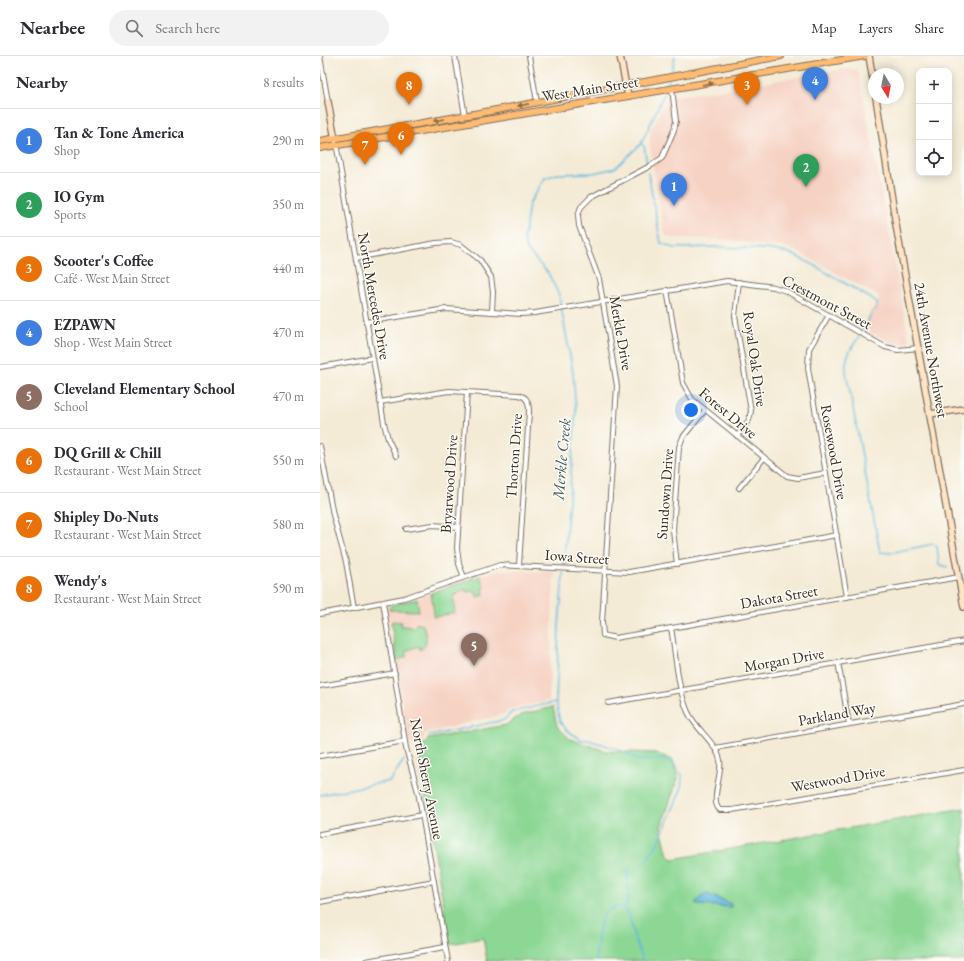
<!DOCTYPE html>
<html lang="en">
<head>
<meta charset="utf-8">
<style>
  :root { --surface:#fff; --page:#f2f2f3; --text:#2b2b33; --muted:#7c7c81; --line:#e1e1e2; --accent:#1f6fb2 }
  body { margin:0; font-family:"EB Garamond",serif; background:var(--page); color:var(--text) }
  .controls { position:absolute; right:12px; top:12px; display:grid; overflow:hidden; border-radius:8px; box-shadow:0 2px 10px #0003 }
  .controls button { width:36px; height:36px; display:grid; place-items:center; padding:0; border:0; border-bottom:1px solid var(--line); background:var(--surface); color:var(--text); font:20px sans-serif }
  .compass { position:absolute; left:548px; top:12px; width:36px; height:36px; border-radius:50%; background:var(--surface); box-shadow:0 2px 10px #0003; rotate:170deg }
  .you { position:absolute; left:371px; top:354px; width:14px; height:14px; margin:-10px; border:3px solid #fff; border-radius:50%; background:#1a73e8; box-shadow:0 0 0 6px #1a73e833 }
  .badge { display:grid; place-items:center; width:26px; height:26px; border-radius:50%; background:var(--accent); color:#fff; font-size:13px; font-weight:700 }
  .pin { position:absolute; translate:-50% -33px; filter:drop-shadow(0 1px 2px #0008) }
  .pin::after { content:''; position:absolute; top:21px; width:14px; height:12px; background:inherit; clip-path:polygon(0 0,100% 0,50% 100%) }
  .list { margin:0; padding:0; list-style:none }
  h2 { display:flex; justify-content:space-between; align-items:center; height:52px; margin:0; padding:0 16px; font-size:17px }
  h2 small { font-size:13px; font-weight:400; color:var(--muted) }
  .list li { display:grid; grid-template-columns:26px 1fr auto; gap:12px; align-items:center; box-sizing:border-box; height:64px; padding:0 16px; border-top:1px solid var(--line) }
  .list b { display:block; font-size:15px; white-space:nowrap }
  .list p { margin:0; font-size:13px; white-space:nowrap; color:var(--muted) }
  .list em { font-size:13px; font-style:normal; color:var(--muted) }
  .icon { flex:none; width:22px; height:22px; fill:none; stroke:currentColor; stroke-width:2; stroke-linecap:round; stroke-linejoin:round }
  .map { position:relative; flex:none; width:644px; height:905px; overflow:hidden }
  header { display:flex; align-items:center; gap:24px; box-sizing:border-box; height:56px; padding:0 20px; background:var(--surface); border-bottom:1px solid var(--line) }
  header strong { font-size:19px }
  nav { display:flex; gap:22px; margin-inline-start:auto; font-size:14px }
  .search { width:280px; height:36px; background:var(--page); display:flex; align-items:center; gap:10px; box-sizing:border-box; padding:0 14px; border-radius:22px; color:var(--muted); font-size:15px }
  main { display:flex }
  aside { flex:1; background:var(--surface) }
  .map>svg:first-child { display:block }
  .built { fill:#f6d2c3 }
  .green { fill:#8cd794; stroke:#648059 }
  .water { fill:#61b9de; stroke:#4e727e }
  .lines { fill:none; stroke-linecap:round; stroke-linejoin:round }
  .stream { stroke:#61b9de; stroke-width:1.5 }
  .street-casing { stroke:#7c6e5e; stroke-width:6 }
  .secondary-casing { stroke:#7c6e5e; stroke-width:8 }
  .primary-casing { stroke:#7c6e5e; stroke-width:8 }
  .street { stroke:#fff; stroke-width:4 }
  .secondary { stroke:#ffe4c6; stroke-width:5.5 }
  .primary { stroke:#ffbb71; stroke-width:6 }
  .oneway { fill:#936b43 }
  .labels { text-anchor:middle; stroke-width:3; stroke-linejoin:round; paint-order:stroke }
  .street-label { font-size:15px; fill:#3b2a1e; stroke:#fdfcf7 }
  .water-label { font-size:16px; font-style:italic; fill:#485c61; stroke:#fdfcf7 }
</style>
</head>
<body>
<header>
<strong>Nearbee</strong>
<div class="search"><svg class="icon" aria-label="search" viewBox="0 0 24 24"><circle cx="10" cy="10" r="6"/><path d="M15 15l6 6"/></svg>Search here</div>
<nav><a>Map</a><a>Layers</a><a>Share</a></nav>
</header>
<main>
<aside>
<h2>Nearby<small>8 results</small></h2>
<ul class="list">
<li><span class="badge" style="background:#3f7fe0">1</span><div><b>Tan &amp; Tone America</b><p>Shop</p></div><em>290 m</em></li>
<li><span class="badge" style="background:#2e9e5b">2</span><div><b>IO Gym</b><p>Sports</p></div><em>350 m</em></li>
<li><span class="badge" style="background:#e8710a">3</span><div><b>Scooter's Coffee</b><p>Café · West Main Street</p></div><em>440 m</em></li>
<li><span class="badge" style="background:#3f7fe0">4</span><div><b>EZPAWN</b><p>Shop · West Main Street</p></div><em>470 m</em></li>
<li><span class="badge" style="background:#8d6e63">5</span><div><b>Cleveland Elementary School</b><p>School</p></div><em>470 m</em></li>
<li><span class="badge" style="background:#e8710a">6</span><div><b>DQ Grill &amp; Chill</b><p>Restaurant · West Main Street</p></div><em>550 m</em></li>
<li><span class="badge" style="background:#e8710a">7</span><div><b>Shipley Do-Nuts</b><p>Restaurant · West Main Street</p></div><em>580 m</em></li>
<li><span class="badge" style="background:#e8710a">8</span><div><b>Wendy's</b><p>Restaurant · West Main Street</p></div><em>590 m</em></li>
</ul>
</aside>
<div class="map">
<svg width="644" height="905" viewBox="0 0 644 905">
  <rect width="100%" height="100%" fill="#fdfcf7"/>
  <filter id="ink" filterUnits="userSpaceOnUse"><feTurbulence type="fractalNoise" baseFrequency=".025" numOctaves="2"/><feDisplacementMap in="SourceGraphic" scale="8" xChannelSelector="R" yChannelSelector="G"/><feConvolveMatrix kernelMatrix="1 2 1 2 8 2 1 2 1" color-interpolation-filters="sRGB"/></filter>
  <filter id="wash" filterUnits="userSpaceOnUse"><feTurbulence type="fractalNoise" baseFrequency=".012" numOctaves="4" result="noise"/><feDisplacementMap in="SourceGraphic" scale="16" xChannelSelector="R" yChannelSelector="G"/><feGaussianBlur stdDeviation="0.9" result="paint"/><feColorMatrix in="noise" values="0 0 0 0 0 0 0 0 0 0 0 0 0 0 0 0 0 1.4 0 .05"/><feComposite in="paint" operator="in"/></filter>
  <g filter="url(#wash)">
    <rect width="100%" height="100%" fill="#f4ebd6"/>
    <g class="built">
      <polygon points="531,12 537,15 539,19 583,250 589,284 587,288 572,287 541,272 560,241 470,192 398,183 352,182 347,180 344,176 329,86 331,74 348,39 355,40 408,33"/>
      <polygon points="181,514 234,516 229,645 190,653 185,658 110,676 104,679 103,686 89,687 67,552 97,543 158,520"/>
    </g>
    <g class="green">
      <polygon points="160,520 165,532 163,533 164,539 157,541 156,537 153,535 147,536 146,533 140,535 141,537 133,539 135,557 113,561 114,557 111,537"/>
      <polygon points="97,543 99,555 69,554 71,549"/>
      <path d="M73,565L82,566L81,570L94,571L97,567L103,569C107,578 109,589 100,594L99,590L86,595V601L77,604L71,566Z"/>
      <polygon points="233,651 237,670 250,683 286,695 336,697 353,704 358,722 341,771 348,800 353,803 644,752 644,905 167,905 163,882 130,888 98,696 108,683 186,669 201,659"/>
    </g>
    <polygon class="water" points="385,837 411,848 411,851 377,849 375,847"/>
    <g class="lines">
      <g class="stream">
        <polyline points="351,20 355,0"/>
        <polyline points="347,31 349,23"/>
        <polyline points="321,88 324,90 327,107"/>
        <polyline points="328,117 341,187 354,192 397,191 446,193 469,197 492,208 557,246 557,252 553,255 542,274"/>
        <path d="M539,281C522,303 524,311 530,336L560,496L569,497L613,488L617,490L619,508L627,511"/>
        <polyline points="109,680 184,664 192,656 236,646"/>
        <polyline points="0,739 70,725 84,704"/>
        <polyline points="321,808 327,803 338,787 361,734 362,719 354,708 344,703 319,704 298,693 268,684 262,684 248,675 240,666 236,646 239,569 256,355 253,317 239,239 228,217 206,193 203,180 205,176 209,148 225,122 237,118 273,117 295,112 321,88 345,36"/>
        <polyline points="304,853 308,845 308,815 310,813"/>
        <path d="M276,905C276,896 279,866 284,858C287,852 295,852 301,850L309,858L314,880L323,905"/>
      </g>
    </g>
  </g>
  <g filter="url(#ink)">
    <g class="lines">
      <g class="street-casing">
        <g id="street">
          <polyline points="0,0 8,46"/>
          <polyline points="135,0 145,60"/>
          <polyline points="209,0 217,46"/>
          <polyline points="352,33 356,65 354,74 342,102 332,109 271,141 261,151 258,159 259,170 279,223 297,330 282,566 283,579 295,582 639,521"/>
          <polyline points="16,87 64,367 68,383 76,400"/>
          <polyline points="36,202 116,187 131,186 141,189 160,204 171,221 173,236 172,255"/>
          <polyline points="347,234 363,327 372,343 467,420 478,422 506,417"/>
          <polyline points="509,259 489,293 488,312 527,541"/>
          <polyline points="46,266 126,253 201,258 215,257 407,225 454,231 466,235 565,291 578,294 599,292"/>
          <polyline points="0,311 52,302"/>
          <path d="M60,346L129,335L199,339C208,341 209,348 209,356L199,509"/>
          <polyline points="417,380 429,364 431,355 415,260 419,226"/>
          <polyline points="0,390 13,459 26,506 34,552"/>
          <polyline points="419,432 444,402"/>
          <polyline points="86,473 113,469 138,471"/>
          <polyline points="357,508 353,474 359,391 363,381 385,354"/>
          <polyline points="144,521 139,508 137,492 147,336"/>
          <polyline points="63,546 86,692 98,736 128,905"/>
          <polyline points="0,558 84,542 180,509 309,516 517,479"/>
          <path d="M351,572C356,599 357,631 368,656C376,674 396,686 400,704C403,718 389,746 400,754H412L644,714"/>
          <polyline points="518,606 529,668"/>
          <polyline points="0,630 75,617"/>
          <polyline points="288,647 644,585"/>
          <polyline points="395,692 644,648"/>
          <polyline points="0,700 85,685"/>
          <polyline points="0,778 102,759"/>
          <polyline points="0,846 114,825"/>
          <polyline points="46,905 125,891"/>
        </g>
      </g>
      <g class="secondary-casing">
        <g id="secondary">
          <polyline points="300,0 308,40"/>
          <polyline points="549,0 554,30"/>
          <polyline points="556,42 576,169 644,551"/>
          <polyline points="8,46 15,83"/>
          <polyline points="610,358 644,353"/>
        </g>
      </g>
      <g class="primary-casing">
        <g id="primary">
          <polyline points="0,85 171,55 461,0"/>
          <polyline points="0,92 545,0"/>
        </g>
      </g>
      <use href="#street" class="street"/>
      <use href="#secondary" class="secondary"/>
      <use href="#primary" class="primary"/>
    </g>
    <defs><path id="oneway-solid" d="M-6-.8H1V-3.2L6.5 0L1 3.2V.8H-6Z"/></defs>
    <g class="oneway">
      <use href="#oneway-solid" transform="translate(388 28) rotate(-8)"/>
      <use href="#oneway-solid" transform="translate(203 49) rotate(169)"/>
      <use href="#oneway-solid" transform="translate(119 64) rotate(170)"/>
    </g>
  </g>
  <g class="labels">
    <g class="street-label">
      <text transform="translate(270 33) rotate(-9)" y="5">West Main Street</text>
      <text transform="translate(54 240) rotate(80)" y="5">North Mercedes Drive</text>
      <text transform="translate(507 246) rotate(28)" y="5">Crestmont Street</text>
      <text transform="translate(301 277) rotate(80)" y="5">Merkle Drive</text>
      <text transform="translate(611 294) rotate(80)" y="5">24th Avenue Northwest</text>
      <text transform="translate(435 303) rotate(82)" y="5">Royal Oak Drive</text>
      <text transform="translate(408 357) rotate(40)" y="5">Forest Drive</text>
      <text transform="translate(514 396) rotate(80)" y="5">Rosewood Drive</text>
      <text transform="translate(194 400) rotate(-86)" y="5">Thorton Drive</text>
      <text transform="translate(129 428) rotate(-86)" y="5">Bryarwood Drive</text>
      <text transform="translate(345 438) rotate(-86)" y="5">Sundown Drive</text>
      <text transform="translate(257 501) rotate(4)" y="5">Iowa Street</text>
      <text transform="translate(459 541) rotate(-10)" y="5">Dakota Street</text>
      <text transform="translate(464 604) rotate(-10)" y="5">Morgan Drive</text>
      <text transform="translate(517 658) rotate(-10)" y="5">Parkland Way</text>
      <text transform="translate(107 723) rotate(79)" y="5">North Sherry Avenue</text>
      <text transform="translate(518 723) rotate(-10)" y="5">Westwood Drive</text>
    </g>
    <g class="water-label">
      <text transform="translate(241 403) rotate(-85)" y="6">Merkle Creek</text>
    </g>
  </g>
</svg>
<div class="controls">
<button>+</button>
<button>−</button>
<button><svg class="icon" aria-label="locate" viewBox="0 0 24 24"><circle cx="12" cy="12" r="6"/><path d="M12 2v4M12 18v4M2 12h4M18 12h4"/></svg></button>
</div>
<svg class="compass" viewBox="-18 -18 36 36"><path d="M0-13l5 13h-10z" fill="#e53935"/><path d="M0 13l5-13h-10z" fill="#7c7c81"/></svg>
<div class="you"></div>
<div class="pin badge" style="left:354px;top:150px;background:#3f7fe0">1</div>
<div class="pin badge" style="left:486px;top:131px;background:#2e9e5b">2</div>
<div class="pin badge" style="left:427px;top:49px;background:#e8710a">3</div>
<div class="pin badge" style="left:495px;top:44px;background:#3f7fe0">4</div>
<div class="pin badge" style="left:154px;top:610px;background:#8d6e63">5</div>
<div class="pin badge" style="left:81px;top:99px;background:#e8710a">6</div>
<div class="pin badge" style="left:45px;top:109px;background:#e8710a">7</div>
<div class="pin badge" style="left:89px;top:49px;background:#e8710a">8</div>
</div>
</main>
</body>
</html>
